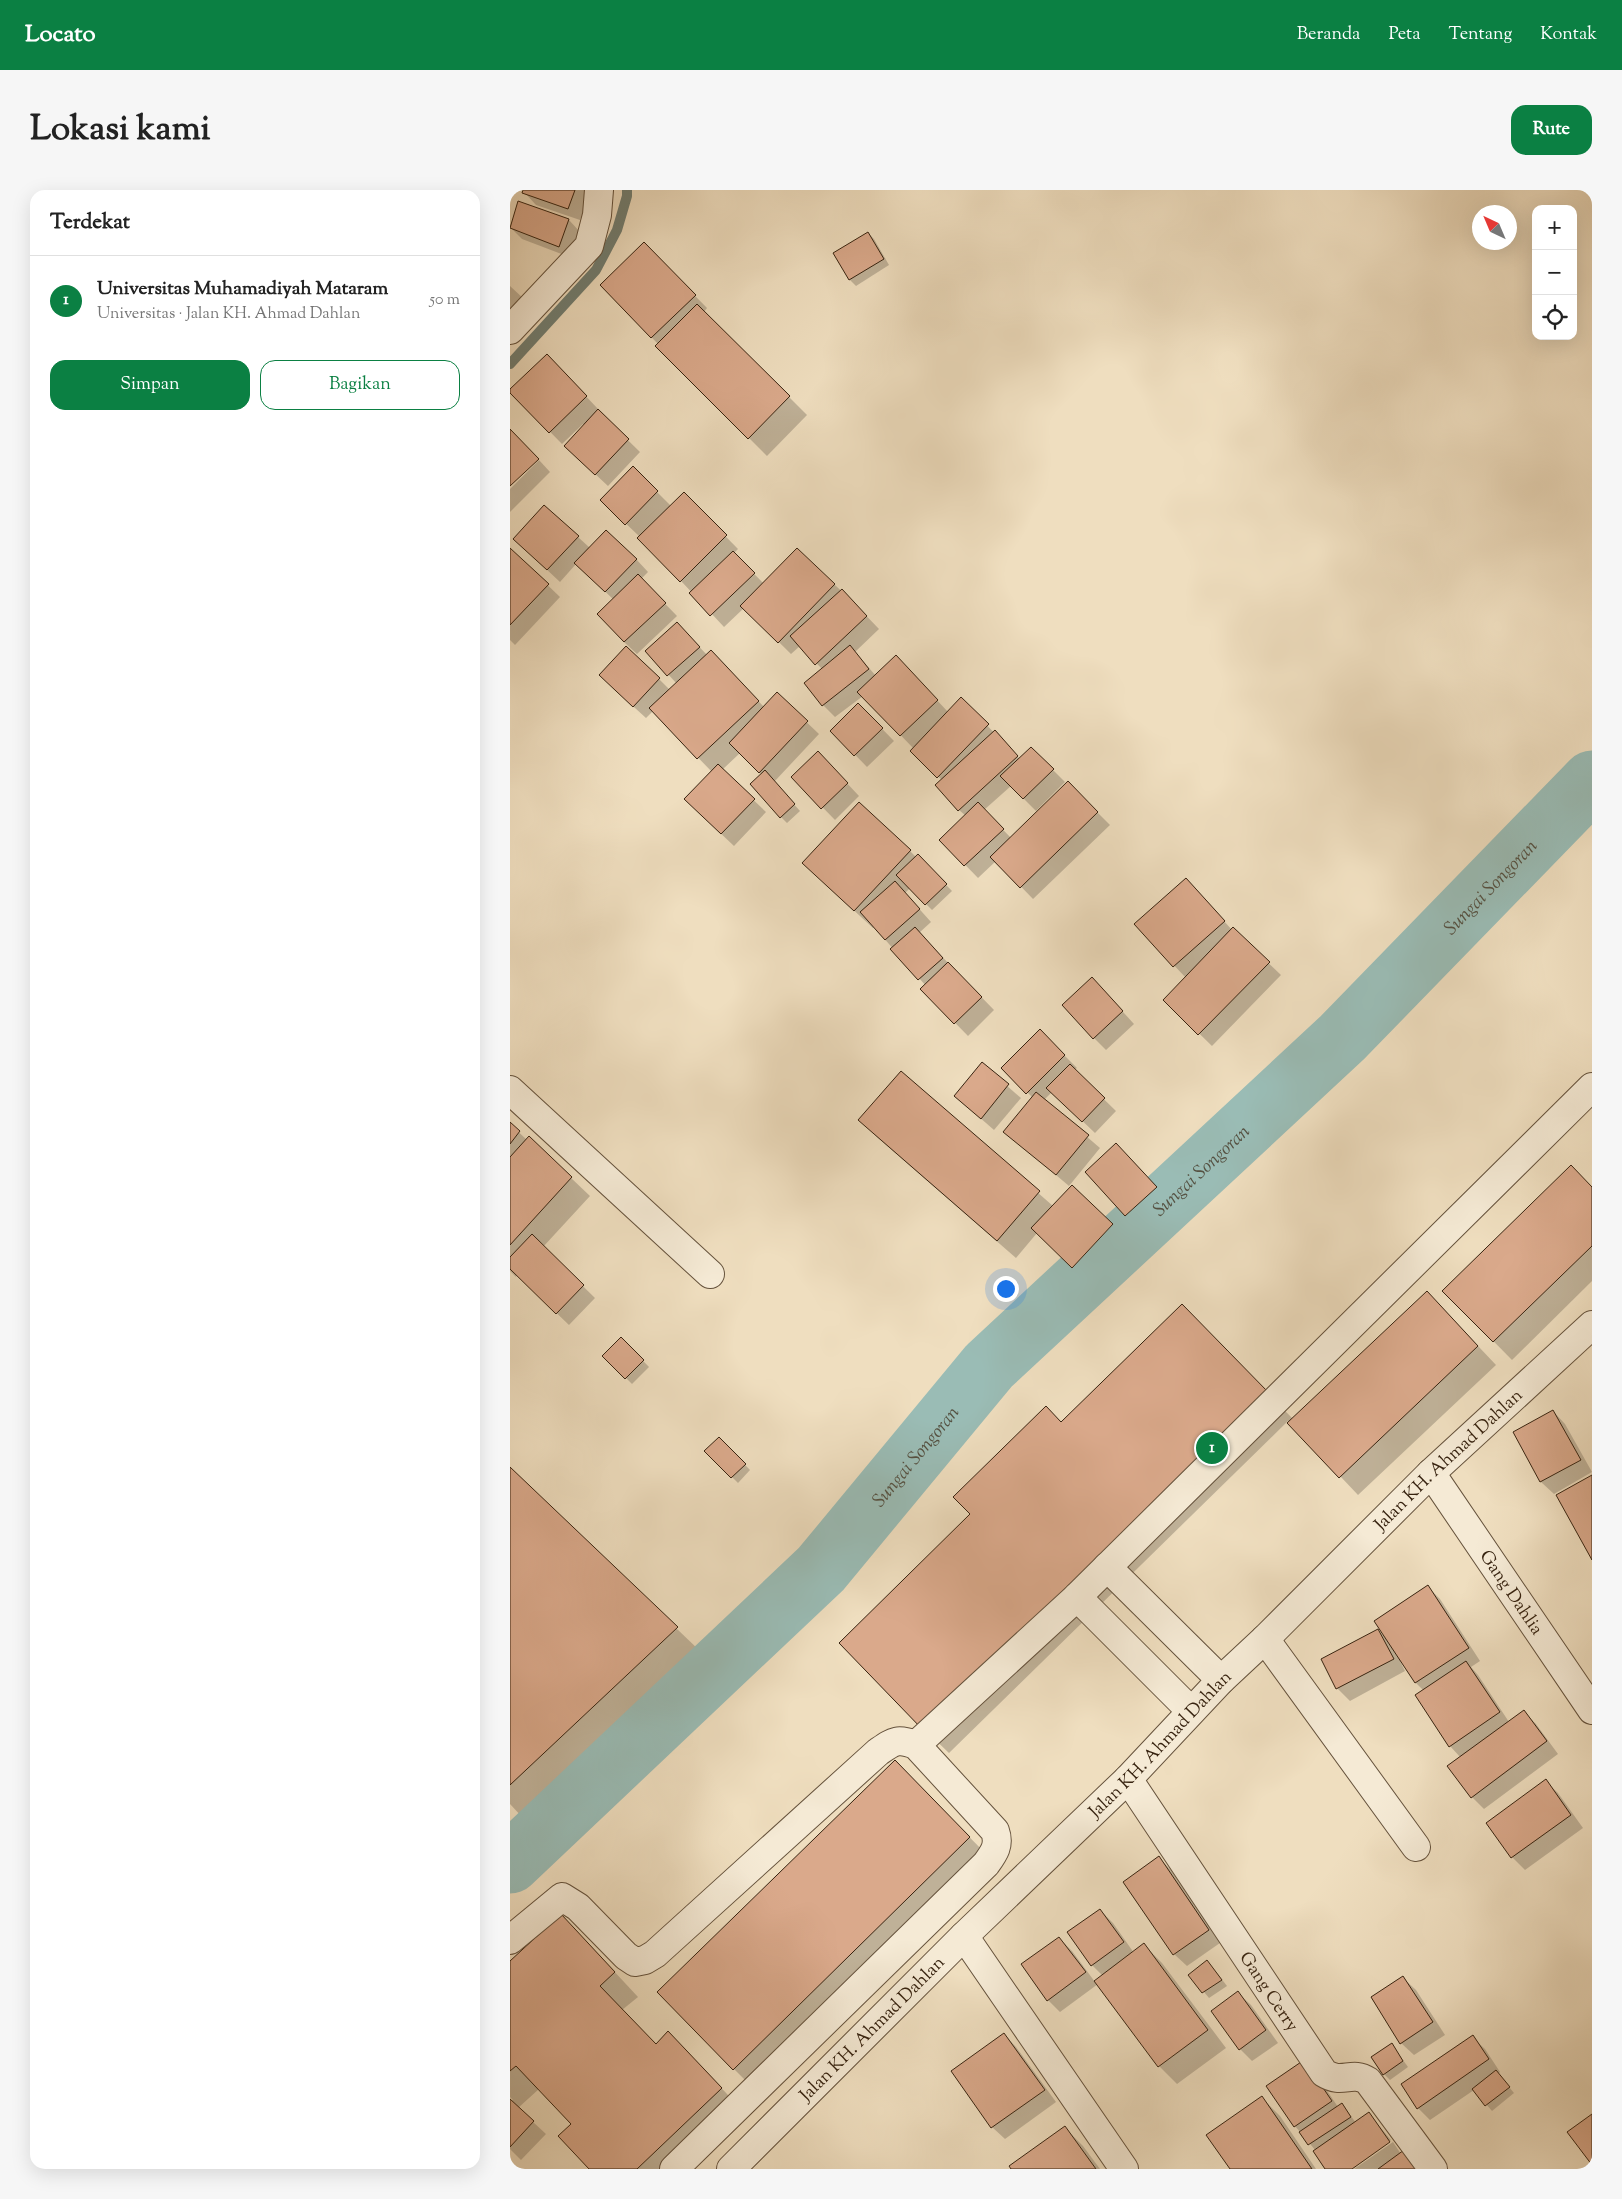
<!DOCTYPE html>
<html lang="id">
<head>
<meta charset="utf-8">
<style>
  :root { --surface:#fff; --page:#f6f6f6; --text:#222; --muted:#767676; --line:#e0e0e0; --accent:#0b8043 }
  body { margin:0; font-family:"Sorts Mill Goudy",serif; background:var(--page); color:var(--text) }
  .controls { position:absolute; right:15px; top:15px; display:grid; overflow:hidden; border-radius:10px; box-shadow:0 5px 20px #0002 }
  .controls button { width:45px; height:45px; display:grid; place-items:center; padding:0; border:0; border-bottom:1px solid var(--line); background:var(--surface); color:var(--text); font:25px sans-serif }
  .compass { position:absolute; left:962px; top:15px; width:45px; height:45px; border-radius:50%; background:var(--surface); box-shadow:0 5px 20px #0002; rotate:316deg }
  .you { position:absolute; left:495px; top:1098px; width:18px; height:18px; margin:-12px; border:4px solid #fff; border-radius:50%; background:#1a73e8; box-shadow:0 0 0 8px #1a73e833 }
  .badge { display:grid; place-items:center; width:32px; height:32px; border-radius:50%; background:var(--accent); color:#fff; font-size:16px; font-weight:700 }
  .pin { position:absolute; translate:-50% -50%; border:2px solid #fff; box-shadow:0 1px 5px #0006 }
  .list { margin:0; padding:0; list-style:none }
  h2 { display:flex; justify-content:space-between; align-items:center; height:65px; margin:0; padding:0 20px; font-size:21px }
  h2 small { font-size:16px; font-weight:400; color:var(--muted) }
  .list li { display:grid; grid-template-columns:32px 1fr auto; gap:15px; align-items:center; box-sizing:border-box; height:90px; padding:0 20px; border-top:1px solid var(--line) }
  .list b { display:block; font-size:19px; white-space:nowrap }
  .list p { margin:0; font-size:16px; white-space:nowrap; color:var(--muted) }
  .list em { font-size:16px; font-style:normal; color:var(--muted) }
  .actions { display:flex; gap:10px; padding:15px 20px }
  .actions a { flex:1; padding:11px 0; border:1px solid var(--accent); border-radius:15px; text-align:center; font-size:18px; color:var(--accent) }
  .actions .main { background:var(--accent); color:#fff }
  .icon { flex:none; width:28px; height:28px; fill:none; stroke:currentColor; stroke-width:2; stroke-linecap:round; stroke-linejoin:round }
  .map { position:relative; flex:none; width:1082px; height:1979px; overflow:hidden; border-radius:15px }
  header { display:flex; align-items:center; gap:30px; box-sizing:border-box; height:70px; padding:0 25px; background:var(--accent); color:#fff }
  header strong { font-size:24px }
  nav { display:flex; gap:28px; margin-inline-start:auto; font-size:18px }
  .intro { display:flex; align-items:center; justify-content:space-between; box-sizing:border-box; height:120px; padding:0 30px }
  h1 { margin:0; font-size:35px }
  .button { padding:12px 22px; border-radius:15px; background:var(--accent); color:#fff; font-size:18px; font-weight:700 }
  main { display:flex; gap:30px; padding:0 30px }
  aside { flex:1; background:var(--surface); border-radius:15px; box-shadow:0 5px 20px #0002 }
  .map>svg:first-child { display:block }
  .shadow { fill:#0003 }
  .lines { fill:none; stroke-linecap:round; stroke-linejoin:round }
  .stream { stroke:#727f73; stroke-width:10 }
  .river { stroke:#9abcb5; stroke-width:61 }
  .building { fill:#daa98b; stroke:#372310 }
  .minor-casing { stroke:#65523c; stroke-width:30 }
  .minor { stroke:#f5ead5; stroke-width:28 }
  .labels { text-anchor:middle; stroke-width:5; stroke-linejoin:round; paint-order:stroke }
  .street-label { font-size:18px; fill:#372310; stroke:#f5ead5 }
  .water-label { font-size:19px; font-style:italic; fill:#555142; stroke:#f5ead5 }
</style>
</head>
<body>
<header>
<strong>Locato</strong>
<nav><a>Beranda</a><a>Peta</a><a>Tentang</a><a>Kontak</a></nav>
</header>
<div class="intro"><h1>Lokasi kami</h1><a class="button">Rute</a></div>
<main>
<aside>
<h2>Terdekat<small></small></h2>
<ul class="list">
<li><span class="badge">1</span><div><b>Universitas Muhamadiyah Mataram</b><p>Universitas · Jalan KH. Ahmad Dahlan</p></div><em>50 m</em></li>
</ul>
<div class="actions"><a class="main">Simpan</a><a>Bagikan</a></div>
</aside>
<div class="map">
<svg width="1082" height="1979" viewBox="0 0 1082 1979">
  <rect width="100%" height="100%" fill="#efdebf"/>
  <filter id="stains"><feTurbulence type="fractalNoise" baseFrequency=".004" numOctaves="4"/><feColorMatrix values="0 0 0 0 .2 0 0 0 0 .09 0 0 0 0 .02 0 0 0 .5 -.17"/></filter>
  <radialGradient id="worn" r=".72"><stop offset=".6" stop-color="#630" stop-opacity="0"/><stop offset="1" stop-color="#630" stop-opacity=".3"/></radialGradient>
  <g class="shadow">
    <polygon points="14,0 75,0 80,4 70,30 26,15 14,2"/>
    <polygon points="9,12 59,30 71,43 62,68 12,49 0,37"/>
    <polygon points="358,43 364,49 379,75 346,96 340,90 325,64"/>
    <polygon points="134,54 197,118 194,122 297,225 257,266 147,156 148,154 91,95"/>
    <polygon points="0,96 14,109 0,141"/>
    <polygon points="37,165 88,219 87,220 130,262 98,296 68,268 75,235 73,234 52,254 0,201"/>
    <polygon points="29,270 40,282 0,322 0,299"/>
    <polygon points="123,278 161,316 174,304 228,359 224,363 254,394 287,359 344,413 369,439 345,462 366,486 398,479 438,522 451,509 510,569 521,558 555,592 526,621 501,596 474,620 501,648 558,593 600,635 523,709 486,671 468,688 431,650 456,626 449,620 432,590 401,561 403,558 353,506 325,527 313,515 312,479 290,456 281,464 234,418 214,437 130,347 91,310"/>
    <polygon points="68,347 80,358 126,369 138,382 131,389 167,426 127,464 114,452 104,410 66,374 50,392 17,361"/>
    <polygon points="0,359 50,407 5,455 0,450"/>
    <polygon points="179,446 197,465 219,480 254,517 267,504 309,544 264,592 290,621 277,633 271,627 252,585 230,563 212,580 256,622 224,656 188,622 202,582 143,521 136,528 103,498 149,489 160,500 167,494 137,461"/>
    <polygon points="348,514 384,551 357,577 322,541"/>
    <polygon points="320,575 349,606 325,630 283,587"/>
    <polygon points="400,661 406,667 408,666 442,701 422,720 400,698 395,703 421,732 409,743 484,820 458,846 412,799 416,796 364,737 363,738 312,691"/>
    <polygon points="688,702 722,740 723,739 771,785 702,856 655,810 676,788 626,735"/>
    <polygon points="594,801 624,834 596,860 584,848"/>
    <polygon points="530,841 567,878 564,880 606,921 585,943 542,902 534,910 590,958 559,996 495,942 523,908 493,878"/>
    <polygon points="472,874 511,908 484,940 445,906"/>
    <polygon points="391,882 543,1016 562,997 615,1048 575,1089 527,1043 506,1068 368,948 349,930"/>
    <polygon points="0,934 17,950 19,948 80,1006 33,1057 85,1108 59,1135 7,1085 6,1087 0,1081"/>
    <polygon points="619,967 658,1010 628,1038 576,982"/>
    <polygon points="1082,998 1082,1091 1002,1170 934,1101"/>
    <polygon points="672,1116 783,1229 935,1121 986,1175 848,1305 778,1231 439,1563 415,1540"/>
    <polygon points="111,1148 139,1177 122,1194 94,1166"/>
    <polygon points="1043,1221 1055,1234 1082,1282 1044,1304 1031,1292 1004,1243"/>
    <polygon points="209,1248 240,1280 228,1293 196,1261"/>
    <polygon points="0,1279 190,1461 13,1628 0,1614"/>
    <polygon points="918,1397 930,1409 970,1471 961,1477 968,1485 999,1532 1014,1522 1026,1534 1048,1564 974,1619 962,1607 951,1568 940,1556 914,1501 906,1493 892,1470 890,1471 895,1481 840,1511 827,1498 868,1440 876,1448"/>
    <polygon points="1035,1591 1048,1603 1073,1638 1015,1680 1002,1667 978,1633"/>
    <polygon points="408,1595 483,1671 247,1902 224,1879"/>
    <polygon points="649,1668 661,1680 710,1753 677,1776 664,1764 614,1692"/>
    <polygon points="590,1720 603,1733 624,1763 634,1755 652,1773 716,1858 667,1894 649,1876 588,1794 550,1822 538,1810 549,1748 562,1761 585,1792 593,1786 582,1775 559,1743"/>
    <polygon points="74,1749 128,1807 112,1820 146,1855 181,1866 235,1923 175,1979 80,1979 63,1934 29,1899 8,1918 36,1944 11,1970 0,1959 0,1911 3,1910 0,1907 0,1773"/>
    <polygon points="703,1778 717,1796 699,1808 680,1785"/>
    <polygon points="893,1788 906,1800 935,1845 904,1865 891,1853 862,1808"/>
    <polygon points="728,1803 741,1815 768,1853 742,1871 730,1859"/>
    <polygon points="494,1844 506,1857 546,1912 495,1949 482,1937"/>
    <polygon points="962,1847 975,1859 990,1882 988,1884 1004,1903 982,1921 964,1900 920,1930 908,1918"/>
    <polygon points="882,1855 898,1877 880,1890 874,1884"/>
    <polygon points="806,1884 828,1917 832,1914 846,1933 859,1924 881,1950 840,1979 817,1979 806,1961 785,1936"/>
    <polygon points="752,1908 770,1926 806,1979 721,1979"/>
    <polygon points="554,1937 573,1956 590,1979 503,1979"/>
    <polygon points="883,1952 891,1964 910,1979 844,1979"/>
  </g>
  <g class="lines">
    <polyline class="stream" points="0,174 86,80 107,40 117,6 117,0"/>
    <path class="river" id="s1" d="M0,1673L311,1379L479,1176L832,848L1082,591"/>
  </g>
  <g class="building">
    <polygon points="13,0 65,0 58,19 12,3"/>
    <polygon points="8,11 59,29 49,57 0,38"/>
    <polygon points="358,42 374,69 339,90 323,63"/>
    <polygon points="134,52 186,105 141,148 90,95"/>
    <polygon points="187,114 280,206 238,249 145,156"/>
    <polygon points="37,164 77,206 39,243 0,203 0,199"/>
    <polygon points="88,219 119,249 85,285 54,256"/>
    <polygon points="0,239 29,269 0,296"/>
    <polygon points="123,276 148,301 115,335 90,310"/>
    <polygon points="174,302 217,345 170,392 127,348"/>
    <polygon points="34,315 69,346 37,380 3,349"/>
    <polygon points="96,340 127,369 95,402 64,373"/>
    <polygon points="0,358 39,394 0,435"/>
    <polygon points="287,358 325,394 268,453 230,416"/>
    <polygon points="223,361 245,383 200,426 179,403"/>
    <polygon points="128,384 156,413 114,452 87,424"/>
    <polygon points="332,399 357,426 305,475 280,446"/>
    <polygon points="167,432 190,457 157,486 135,461"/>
    <polygon points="340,455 359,479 312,516 294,493"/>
    <polygon points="116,456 150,488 123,517 89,485"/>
    <polygon points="201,460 249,511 187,569 139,518"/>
    <polygon points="386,465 428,510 390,546 347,502"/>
    <polygon points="267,502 298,531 249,583 219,553"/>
    <polygon points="451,507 479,534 427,588 400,561"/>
    <polygon points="348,513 373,538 344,566 320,541"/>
    <polygon points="485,540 508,566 448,621 425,595"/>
    <polygon points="521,557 544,579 513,609 490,586"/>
    <polygon points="308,561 338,593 311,619 281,587"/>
    <polygon points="208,574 245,609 211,644 174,609"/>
    <polygon points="255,580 285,614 270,628 240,594"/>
    <polygon points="558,591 588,622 510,698 480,667"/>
    <polygon points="349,612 401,660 344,721 292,673"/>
    <polygon points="468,612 494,639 454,676 429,650"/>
    <polygon points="408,664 437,694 415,715 386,685"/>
    <polygon points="676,688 715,731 663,777 624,734"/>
    <polygon points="385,691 410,719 375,750 350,722"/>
    <polygon points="405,737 433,768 408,790 380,759"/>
    <polygon points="723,737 760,772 688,845 653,810"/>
    <polygon points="438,772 472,807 444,834 410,799"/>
    <polygon points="582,787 613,821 583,849 552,815"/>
    <polygon points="530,839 555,865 516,904 491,878"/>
    <polygon points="472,872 499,894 471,929 444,906"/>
    <polygon points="560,874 595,908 572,932 536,898"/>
    <polygon points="391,881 530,1001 487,1051 348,930"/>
    <polygon points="526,902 579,945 546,985 493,942"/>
    <polygon points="0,932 10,941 0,954"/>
    <polygon points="19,946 62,987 0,1055 0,967"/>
    <polygon points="606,953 647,997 615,1026 575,982"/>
    <polygon points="1061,975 1082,997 1082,1056 983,1152 932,1101"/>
    <polygon points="562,995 603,1034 562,1078 521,1038"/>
    <polygon points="22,1044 74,1095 46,1124 0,1079 0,1067"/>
    <polygon points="917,1101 968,1156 829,1288 777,1233"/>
    <polygon points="672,1114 759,1203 414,1541 329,1453 460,1324 443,1307 536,1216 551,1232"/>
    <polygon points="111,1147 134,1170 115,1189 92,1166"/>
    <polygon points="1043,1220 1071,1270 1030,1292 1003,1242"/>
    <polygon points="209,1247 236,1274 221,1288 194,1261"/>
    <polygon points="0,1277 168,1437 0,1595"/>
    <polygon points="1082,1285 1082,1370 1046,1305"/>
    <polygon points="918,1395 959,1458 905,1493 864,1431"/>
    <polygon points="868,1439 884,1469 826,1499 811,1469"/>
    <polygon points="956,1471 990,1522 939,1557 905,1505"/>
    <polygon points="1014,1520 1037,1551 961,1608 937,1576"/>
    <polygon points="385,1570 460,1647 223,1880 147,1802"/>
    <polygon points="1036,1589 1061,1625 1001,1668 976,1633"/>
    <polygon points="649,1666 699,1740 663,1765 613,1692"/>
    <polygon points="590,1719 614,1752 581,1776 557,1742"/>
    <polygon points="51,1724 105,1782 90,1796 146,1854 158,1841 212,1898 127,1979 79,1979 48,1946 61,1934 6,1876 0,1881 0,1771"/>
    <polygon points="549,1747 576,1782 537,1811 511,1774"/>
    <polygon points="634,1753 698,1840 648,1877 584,1791"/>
    <polygon points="697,1770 712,1790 692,1803 678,1785"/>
    <polygon points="893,1786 923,1832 890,1854 861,1807"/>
    <polygon points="728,1801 756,1840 729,1860 701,1821"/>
    <polygon points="494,1843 535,1900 481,1938 441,1881"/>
    <polygon points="963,1845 979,1869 907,1919 891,1894"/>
    <polygon points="882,1853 893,1871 873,1885 861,1867"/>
    <polygon points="794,1870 822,1911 784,1937 756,1896"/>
    <polygon points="986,1880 1000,1897 975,1916 962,1899"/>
    <polygon points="752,1906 802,1979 720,1979 696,1945"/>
    <polygon points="0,1909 24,1931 0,1957"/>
    <polygon points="832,1913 841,1927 798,1955 789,1942"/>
    <polygon points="859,1922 880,1952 842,1979 815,1979 803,1961"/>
    <polygon points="1082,1924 1082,1975 1057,1942"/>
    <polygon points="555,1936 586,1979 501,1979 499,1976"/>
    <polygon points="894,1960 908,1979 868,1979"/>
  </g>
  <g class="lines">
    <g class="minor-casing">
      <g id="minor">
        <polyline points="0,140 79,56 87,25 89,0"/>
        <polyline points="0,900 200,1084"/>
        <path id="s2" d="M921,1283L1082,1520"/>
        <polyline points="597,1377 711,1490"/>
        <polyline points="567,1407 681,1521"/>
        <polyline points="755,1449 906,1657"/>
        <polyline points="406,1555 567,1407 1082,897"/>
        <path id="s3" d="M618,1589L814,1883C833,1895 841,1880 858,1891L923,1979"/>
        <polyline points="454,1746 614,1979"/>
        <path d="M0,1750L52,1707L68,1717L116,1766L125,1772L135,1770L145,1764L368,1562C384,1551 387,1548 406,1555L485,1641C490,1655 484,1663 476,1674L164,1979"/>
        <path id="s4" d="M221,1979L454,1746L618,1589L711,1490L755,1449L921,1283L1082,1135"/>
      </g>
    </g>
    <use href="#minor" class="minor"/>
  </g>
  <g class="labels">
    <g class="street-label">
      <text dy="6" stroke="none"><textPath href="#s4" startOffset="1009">Jalan KH. Ahmad Dahlan</textPath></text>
      <text dy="6" stroke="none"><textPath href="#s2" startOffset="144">Gang Dahlia</textPath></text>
      <text dy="6" stroke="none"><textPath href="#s4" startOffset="604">Jalan KH. Ahmad Dahlan</textPath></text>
      <text dy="6" stroke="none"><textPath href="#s3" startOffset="255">Gang Cerry</textPath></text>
      <text dy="6" stroke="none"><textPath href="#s4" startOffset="199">Jalan KH. Ahmad Dahlan</textPath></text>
    </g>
    <g class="water-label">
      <text dy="7" stroke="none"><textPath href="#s1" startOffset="1385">Sungai Songoran</textPath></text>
      <text dy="7" stroke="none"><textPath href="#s1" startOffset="980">Sungai Songoran</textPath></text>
      <text dy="7" stroke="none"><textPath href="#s1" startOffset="575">Sungai Songoran</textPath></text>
    </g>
  </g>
  <rect width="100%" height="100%" filter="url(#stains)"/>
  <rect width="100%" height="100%" fill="url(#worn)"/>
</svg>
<div class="controls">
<button>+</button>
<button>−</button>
<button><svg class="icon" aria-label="locate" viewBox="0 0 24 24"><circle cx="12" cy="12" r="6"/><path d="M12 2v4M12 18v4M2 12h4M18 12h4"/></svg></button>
</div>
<svg class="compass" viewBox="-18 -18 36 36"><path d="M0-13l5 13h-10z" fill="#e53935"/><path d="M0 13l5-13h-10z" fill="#767676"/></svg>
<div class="you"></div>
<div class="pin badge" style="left:702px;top:1258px">1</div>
</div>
</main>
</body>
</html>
